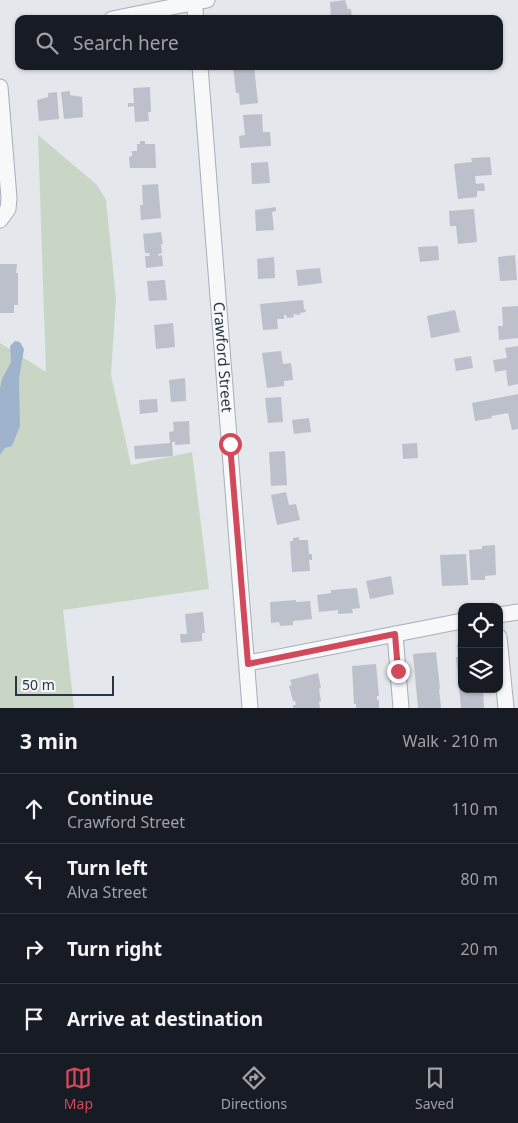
<!DOCTYPE html>
<html lang="en">
<head>
<meta charset="utf-8">
<style>
  :root { --surface:#171b24; --page:#242831; --text:#f1f3f6; --muted:#9ea1a6; --line:#363941; --accent:#d1495b }
  body { margin:0; font-family:"Noto Sans",sans-serif; background:var(--page); color:var(--text) }
  .controls { position:absolute; right:15px; bottom:15px; display:grid; overflow:hidden; border-radius:10px; box-shadow:0 1px 4px #0004 }
  .controls button { width:45px; height:45px; display:grid; place-items:center; padding:0; border:0; border-bottom:1px solid var(--line); background:var(--surface); color:var(--text); font:25px sans-serif }
  .scale { position:absolute; left:15px; bottom:12px; width:99px; box-sizing:border-box; padding-left:5px; border:2px solid #2b3445; border-top:0; font-size:14px; line-height:18px; white-space:nowrap; color:#2b3445; -webkit-text-stroke:4px #f4f6f9; paint-order:stroke }
  .stop { position:absolute; width:15px; height:15px; margin:-11px; border:4px solid #d1495b; border-radius:50%; background:#fff }
  .stop.end { background:#d1495b; border-color:#fff; box-shadow:0 1px 5px #0008 }
  .list { margin:0; padding:0; list-style:none }
  h2 { display:flex; justify-content:space-between; align-items:center; height:65px; margin:0; padding:0 20px; font-size:21px }
  h2 small { font-size:16px; font-weight:400; color:var(--muted) }
  .list li { display:grid; grid-template-columns:32px 1fr auto; gap:15px; align-items:center; box-sizing:border-box; height:70px; padding:0 20px; border-top:1px solid var(--line) }
  .list b { display:block; font-size:19px; white-space:nowrap }
  .list p { margin:0; font-size:16px; white-space:nowrap; color:var(--muted) }
  .list em { font-size:16px; font-style:normal; color:var(--muted) }
  .icon { flex:none; width:28px; height:28px; fill:none; stroke:currentColor; stroke-width:2; stroke-linecap:round; stroke-linejoin:round }
  .map { position:relative; flex:none; width:518px; height:708px; overflow:hidden }
  .search { position:absolute; background:var(--surface); box-shadow:0 1px 4px #0004; left:15px; right:15px; top:15px; height:55px; display:flex; align-items:center; gap:12px; box-sizing:border-box; padding:0 18px; border-radius:10px; color:var(--muted); font-size:19px }
  .sheet { height:345px; background:var(--surface) }
  nav { display:flex; justify-content:space-around; align-items:center; box-sizing:border-box; height:70px; border-top:1px solid var(--line); background:var(--surface); font-size:14px; color:var(--muted) }
  nav a { display:grid; justify-items:center; gap:2px }
  nav .on { color:var(--accent) }
  .map>svg:first-child { display:block }
  .green { fill:#c9d6c5 }
  .water { fill:#9fb4cc }
  .building { fill:#bbc0ca }
  .lines { fill:none; stroke-linecap:round; stroke-linejoin:round }
  .minor-casing { stroke:#a9aeb7; stroke-width:17 }
  .minor { stroke:#f7f8fa; stroke-width:15 }
  .route { stroke:#d1495b; stroke-width:6 }
  .labels { text-anchor:middle; stroke-width:5; stroke-linejoin:round; paint-order:stroke }
  .street-label { font-size:15px; fill:#2b3445; stroke:#f4f6f9 }
</style>
</head>
<body>
<div class="map">
<svg width="518" height="708" viewBox="0 0 518 708">
  <rect width="100%" height="100%" fill="#e4e7ec"/>
  <polygon class="green" points="38,135 97,185 106,200 116,299 111,375 131,465 192,452 209,589 63,610 74,708 0,708 0,343 46,372"/>
  <polygon class="water" points="15,341 20,342 24,349 19,379 20,426 12,446 5,448 0,455 0,388 2,379 11,362 10,346"/>
  <g class="building">
    <polygon points="345,0 348,9 351,9 352,19 331,19 330,2"/>
    <polygon points="233,66 254,66 258,103 240,105 239,93 236,93"/>
    <polygon points="150,87 151,112 148,112 149,121 135,122 134,106 128,107 128,103 134,103 133,88"/>
    <polygon points="70,91 70,95 82,97 83,117 64,119 61,92"/>
    <polygon points="57,92 59,119 39,121 37,100 48,97 48,93"/>
    <polygon points="262,114 263,132 270,132 271,146 240,148 239,136 245,135 243,115"/>
    <polygon points="140,141 145,141 145,144 155,144 156,168 130,168 129,157 132,156 132,151 137,151 137,144 140,144"/>
    <polygon points="490,157 492,175 475,176 476,184 484,183 485,191 477,191 477,197 458,199 454,164 472,162 471,158"/>
    <polygon points="268,162 270,183 252,184 251,163"/>
    <polygon points="158,184 161,218 141,220 140,205 143,205 142,185"/>
    <polygon points="276,207 276,211 272,212 274,230 256,231 255,210"/>
    <polygon points="474,209 477,242 458,244 456,226 450,226 449,211"/>
    <polygon points="161,232 163,244 161,244 162,253 158,254 158,256 162,255 163,266 146,268 145,256 150,256 149,253 145,253 143,234"/>
    <polygon points="438,246 439,260 420,262 418,247"/>
    <polygon points="515,255 517,280 500,281 498,257"/>
    <polygon points="274,257 275,278 258,279 257,259"/>
    <polygon points="0,264 17,264 16,273 18,273 18,305 14,305 14,313 0,313"/>
    <polygon points="320,268 322,283 298,286 296,270"/>
    <polygon points="165,280 167,300 149,301 147,281"/>
    <polygon points="303,300 304,309 305,309 306,312 300,313 300,315 293,314 294,317 287,318 286,315 284,315 284,319 277,319 278,329 263,330 260,304"/>
    <polygon points="518,306 518,338 499,340 498,326 503,326 502,307"/>
    <polygon points="455,310 460,332 431,338 427,316"/>
    <polygon points="173,323 175,347 156,349 154,325"/>
    <polygon points="518,346 518,384 508,386 506,370 495,372 493,360 507,358 505,348"/>
    <polygon points="281,351 283,364 291,363 293,380 284,381 284,386 267,388 262,353"/>
    <polygon points="471,356 473,368 456,371 454,359"/>
    <polygon points="185,378 186,401 171,402 169,380"/>
    <polygon points="518,394 518,429 512,430 508,413 491,416 492,418 475,421 472,403"/>
    <polygon points="281,397 283,422 268,423 265,398"/>
    <polygon points="157,399 158,412 140,414 139,400"/>
    <polygon points="309,418 311,432 294,434 292,420"/>
    <polygon points="189,421 190,444 175,445 175,442 172,442 173,456 135,459 134,446 170,443 169,432 174,431 173,422"/>
    <polygon points="417,443 418,458 403,459 402,444"/>
    <polygon points="285,451 287,485 271,486 269,452"/>
    <polygon points="286,492 289,505 296,504 300,520 277,525 271,495"/>
    <polygon points="299,537 299,540 308,540 309,554 312,554 312,560 309,560 310,571 292,572 290,541 293,541 293,538"/>
    <polygon points="495,545 496,575 485,576 485,580 471,580 469,550 482,549 482,546"/>
    <polygon points="466,554 468,585 442,586 440,555"/>
    <polygon points="391,576 394,594 370,599 366,581"/>
    <polygon points="357,588 360,608 352,609 353,613 338,614 338,610 319,612 317,595 331,593 331,590"/>
    <polygon points="296,600 296,602 310,601 312,619 293,621 293,625 280,626 279,622 271,623 270,602"/>
    <polygon points="203,612 205,633 202,633 202,641 181,643 180,634 187,634 185,614"/>
    <polygon points="462,643 462,689 483,689 484,708 461,708 456,657 458,657 457,644"/>
    <polygon points="436,652 440,689 439,689 441,708 418,708 413,654"/>
    <polygon points="376,664 379,696 377,696 377,700 379,700 379,708 356,708 356,704 354,704 352,666"/>
    <polygon points="318,673 321,688 319,689 321,701 319,702 320,708 293,708 293,705 296,705 295,701 293,701 289,686 292,685 290,680"/>
  </g>
  <g class="lines">
    <g class="minor-casing">
      <g id="minor">
        <polyline points="194,3 196,19"/>
        <polyline points="112,19 207,0"/>
        <path id="s1" d="M200,66L250,708"/>
        <polyline points="0,87 9,198 8,209 0,220"/>
        <polyline points="499,615 518,612"/>
        <polyline points="395,634 401,708"/>
        <polyline points="499,637 506,708"/>
        <polyline points="248,663 462,621"/>
      </g>
    </g>
    <use href="#minor" class="minor"/>
  </g>
  <g class="lines">
    <polyline class="route" points="230,444 248,664 395,634 398,671"/>
  </g>
  <g class="labels">
    <g class="street-label">
      <text dy="5" stroke="none"><textPath href="#s1" startOffset="292">Crawford Street</textPath></text>
    </g>
  </g>
</svg>
<div class="controls">
<button><svg class="icon" aria-label="locate" viewBox="0 0 24 24"><circle cx="12" cy="12" r="6"/><path d="M12 2v4M12 18v4M2 12h4M18 12h4"/></svg></button>
<button><svg class="icon" aria-label="layers" viewBox="0 0 24 24"><path d="M12 4l9 5-9 5-9-5zM3 14l9 5 9-5"/></svg></button>
</div>
<div class="scale">50 m</div>
<div class="stop" style="left:230px;top:444px"></div>
<div class="stop end" style="left:398px;top:671px"></div>
<div class="search"><svg class="icon" aria-label="search" viewBox="0 0 24 24"><circle cx="10" cy="10" r="6"/><path d="M15 15l6 6"/></svg>Search here</div>
</div>
<section class="sheet">
<h2>3 min<small>Walk · 210 m</small></h2>
<ul class="list">
<li><svg class="icon" aria-label="ahead" viewBox="0 0 24 24"><path d="M12 20V5M6 11l6-6 6 6"/></svg><div><b>Continue</b><p>Crawford Street</p></div><em>110 m</em></li>
<li><svg class="icon" aria-label="left" viewBox="0 0 24 24"><path d="M17 20v-9H6M10 6l-5 5 5 5"/></svg><div><b>Turn left</b><p>Alva Street</p></div><em>80 m</em></li>
<li><svg class="icon" aria-label="right" viewBox="0 0 24 24"><path d="M7 20v-9h11M14 6l5 5-5 5"/></svg><div><b>Turn right</b></div><em>20 m</em></li>
<li><svg class="icon" aria-label="arrive" viewBox="0 0 24 24"><path d="M6 21V4h12l-3 4 3 4H6"/></svg><div><b>Arrive at destination</b></div></li>
</ul>
</section>
<nav>
<a class="on"><svg class="icon" aria-label="map" viewBox="0 0 24 24"><path d="M3 6l6-2 6 2 6-2v14l-6 2-6-2-6 2zM9 4v14M15 6v14"/></svg>Map</a>
<a><svg class="icon" aria-label="directions" viewBox="0 0 24 24"><path d="M12 3l9 9-9 9-9-9zM9 14v-3h6M13 9l2 2-2 2"/></svg>Directions</a>
<a><svg class="icon" aria-label="saved" viewBox="0 0 24 24"><path d="M7 4h10v16l-5-4-5 4z"/></svg>Saved</a>
</nav>
</body>
</html>
